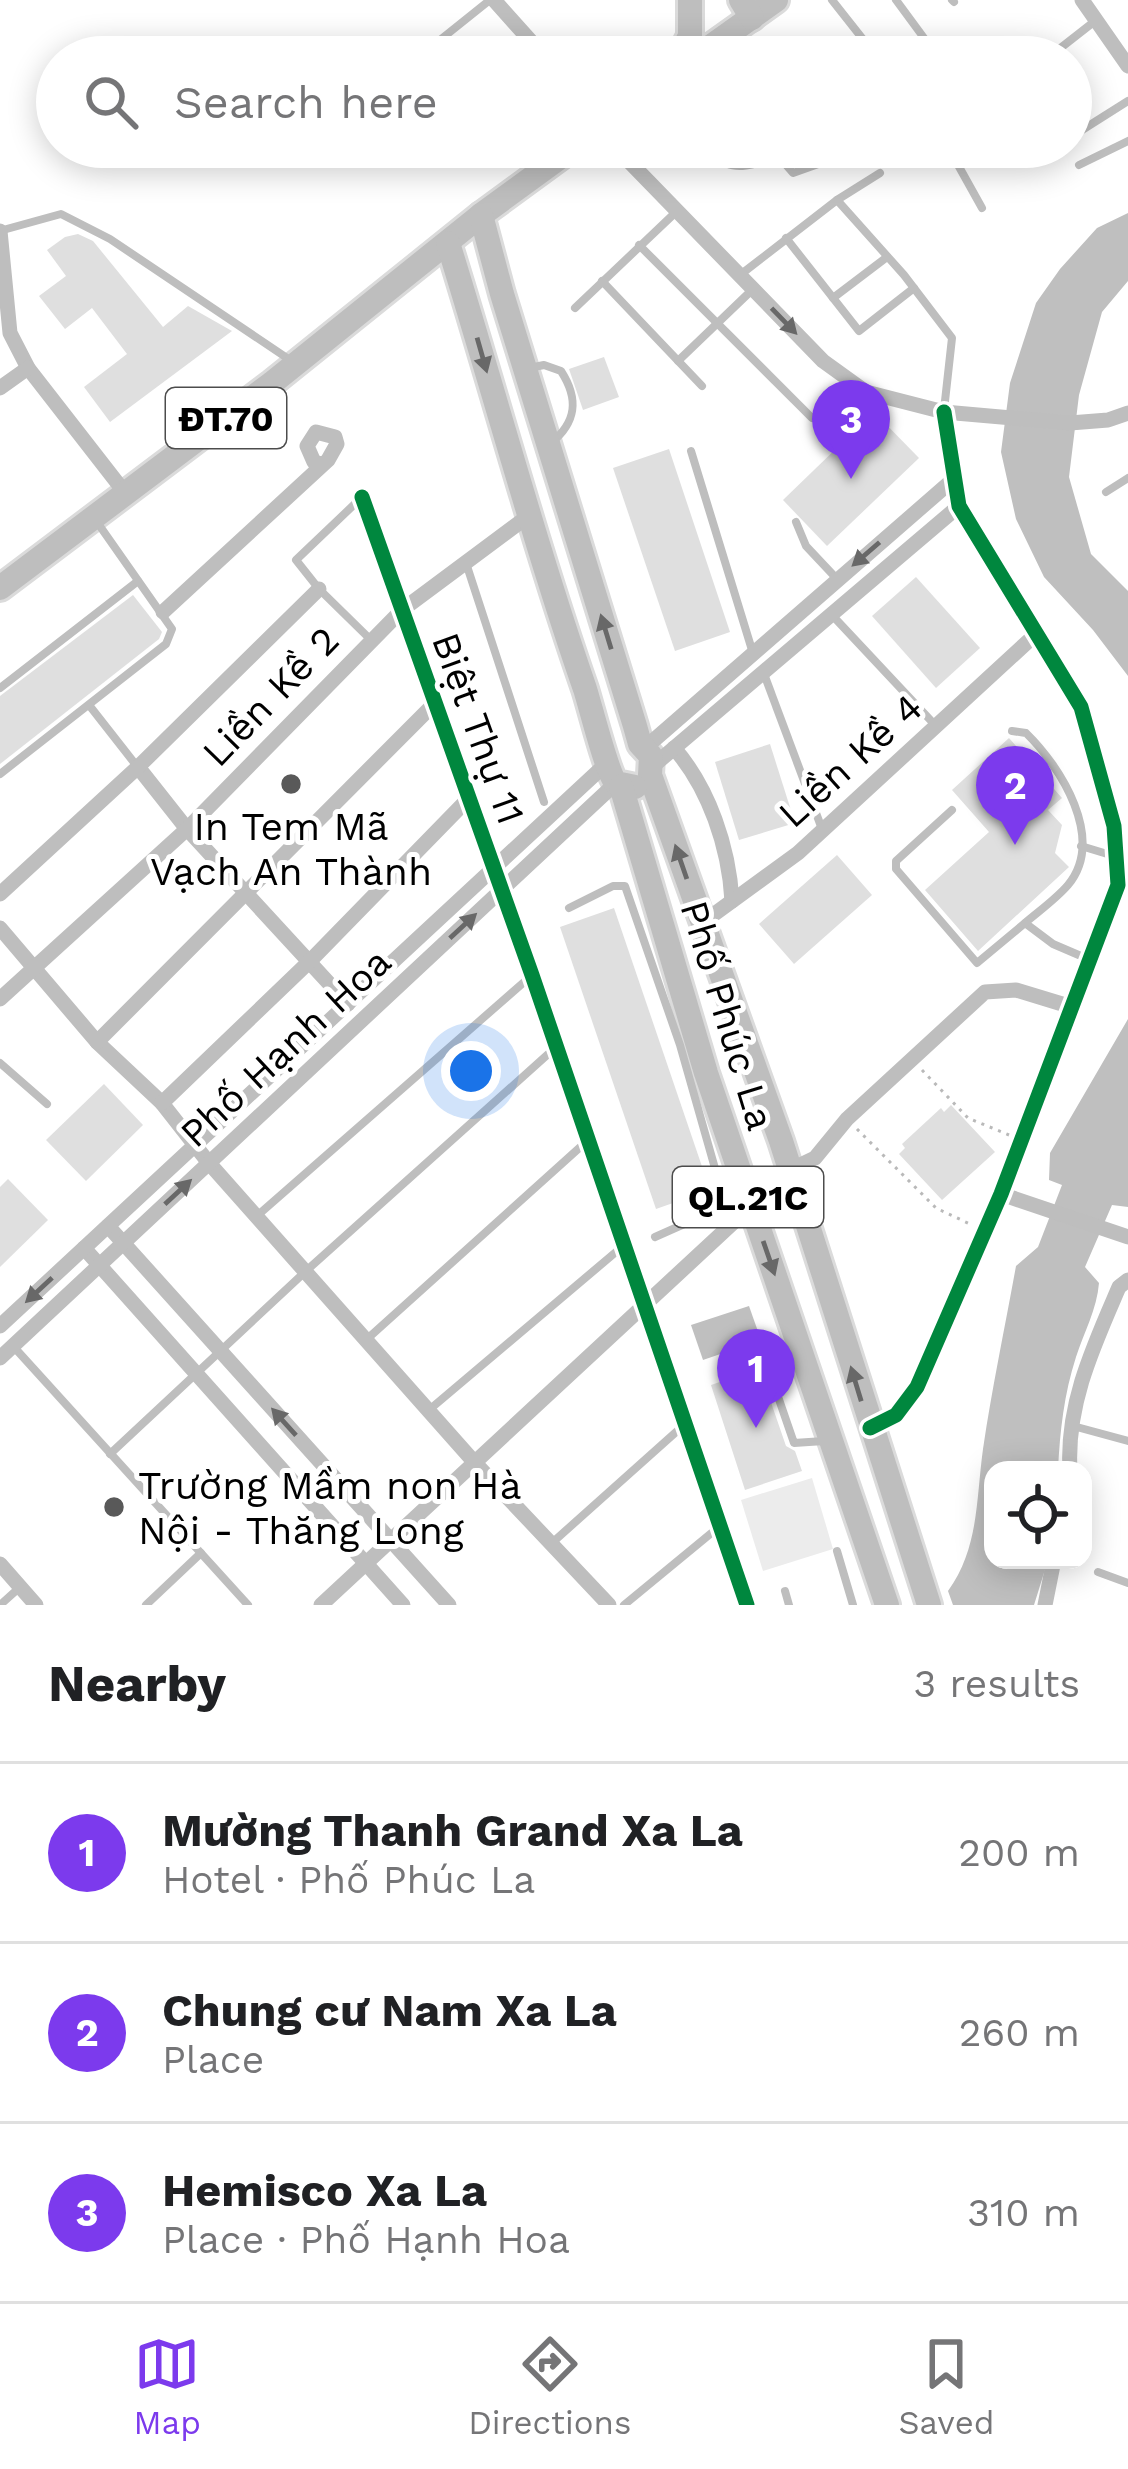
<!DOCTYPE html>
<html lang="en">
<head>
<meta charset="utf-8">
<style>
  :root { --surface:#fff; --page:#f6f6f6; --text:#202124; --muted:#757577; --line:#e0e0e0; --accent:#7c3aed }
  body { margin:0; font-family:"Work Sans",sans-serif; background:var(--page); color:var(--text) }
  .controls { position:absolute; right:36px; bottom:36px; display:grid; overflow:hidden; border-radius:24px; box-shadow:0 6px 30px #0003 }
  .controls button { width:108px; height:108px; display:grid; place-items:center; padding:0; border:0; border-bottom:3px solid var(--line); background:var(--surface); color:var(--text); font:60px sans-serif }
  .you { position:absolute; left:471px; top:1071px; width:42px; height:42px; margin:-30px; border:9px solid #fff; border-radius:50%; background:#1a73e8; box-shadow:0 0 0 18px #1a73e833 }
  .badge { display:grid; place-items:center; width:78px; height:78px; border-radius:50%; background:var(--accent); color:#fff; font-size:39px; font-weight:700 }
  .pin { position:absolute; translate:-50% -99px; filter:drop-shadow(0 3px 6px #0008) }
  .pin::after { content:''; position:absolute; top:63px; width:42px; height:36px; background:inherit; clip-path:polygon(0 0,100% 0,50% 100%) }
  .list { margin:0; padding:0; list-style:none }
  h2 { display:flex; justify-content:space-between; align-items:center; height:156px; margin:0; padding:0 48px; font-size:51px }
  h2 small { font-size:39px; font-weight:400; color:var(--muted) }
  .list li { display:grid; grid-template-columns:78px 1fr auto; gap:36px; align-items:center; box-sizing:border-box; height:180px; padding:0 48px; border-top:3px solid var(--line) }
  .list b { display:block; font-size:45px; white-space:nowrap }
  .list p { margin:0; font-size:39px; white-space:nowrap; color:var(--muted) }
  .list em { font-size:39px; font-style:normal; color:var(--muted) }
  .icon { flex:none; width:66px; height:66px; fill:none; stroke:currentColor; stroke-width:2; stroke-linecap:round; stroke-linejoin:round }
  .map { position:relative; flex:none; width:1128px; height:1605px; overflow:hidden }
  .search { position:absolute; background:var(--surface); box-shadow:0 6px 30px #0003; left:36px; right:36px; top:36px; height:132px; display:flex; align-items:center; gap:30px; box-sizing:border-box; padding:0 42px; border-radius:66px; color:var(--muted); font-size:45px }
  .sheet { height:696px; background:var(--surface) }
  nav { display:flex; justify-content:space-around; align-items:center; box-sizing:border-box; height:168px; border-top:3px solid var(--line); background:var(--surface); font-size:33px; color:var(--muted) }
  nav a { display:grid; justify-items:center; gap:6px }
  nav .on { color:var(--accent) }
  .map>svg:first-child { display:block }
  .green { fill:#ececec }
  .water { fill:#bfbfbf }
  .building { fill:#dfdfdf }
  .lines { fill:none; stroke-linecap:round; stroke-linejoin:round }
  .primary-casing { stroke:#dbdbdb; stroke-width:30 }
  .trunk-casing { stroke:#dbdbdb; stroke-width:30 }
  .path { stroke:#b9b9b9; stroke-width:3; stroke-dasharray:3 6; stroke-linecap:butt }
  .service { stroke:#bebebe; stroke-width:8 }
  .minor { stroke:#bebebe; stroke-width:15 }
  .primary { stroke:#bebebe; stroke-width:24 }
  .trunk { stroke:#bebebe; stroke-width:24 }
  .cycleway-casing { stroke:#fff; stroke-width:22 }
  .cycleway { stroke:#00873e; stroke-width:15 }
  .oneway { fill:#686868 }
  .poi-dot { fill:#595959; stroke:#fff; stroke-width:4.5 }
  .labels { text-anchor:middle; stroke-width:10; stroke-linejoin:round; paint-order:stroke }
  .shield { fill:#fff; stroke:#4c4c4c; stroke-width:3 }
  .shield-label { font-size:36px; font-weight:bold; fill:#000 }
  .street-label { font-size:39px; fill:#000; stroke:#fff }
  .poi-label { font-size:39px; fill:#000; stroke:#fff }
</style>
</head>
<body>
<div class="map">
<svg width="1128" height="1605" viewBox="0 0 1128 1605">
  <rect width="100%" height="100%" fill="#fff"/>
  <polygon class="green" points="812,1478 833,1549 763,1571 741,1500"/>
  <g class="water">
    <polygon points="1128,213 1128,281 1102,312 1079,395 1069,477 1091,554 1128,591 1128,676 1093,630 1044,577 1016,519 1001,452 1010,383 1036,303 1060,269 1097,228"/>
    <path d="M1128,1019V1207L1112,1205L1085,1267L1099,1283C1097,1309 1084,1332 1076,1357C1064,1394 1060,1431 1058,1470H993V1560H1048L1034,1605H953L948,1591C979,1548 976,1500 983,1449C992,1388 1005,1327 1016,1266L1038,1247L1062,1185L1049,1180L1050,1153Z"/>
    <polygon points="749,1306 761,1340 703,1360 691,1325"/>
  </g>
  <g class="building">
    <polygon points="78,234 93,241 163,327 188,306 232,331 110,422 84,387 127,354 92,308 65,329 39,296 66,276 47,250 65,237"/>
    <polygon points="604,357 619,397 583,410 569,369"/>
    <polygon points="874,412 919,458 827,546 783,500"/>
    <polygon points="669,449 730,632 675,651 613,468"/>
    <polygon points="916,577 980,648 936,688 872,616"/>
    <polygon points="133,595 162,632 159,639 0,764 0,696"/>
    <polygon points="1009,738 1062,798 1048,810 1062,825 1055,853 1069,867 978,951 925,890 989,832 952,790"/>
    <polygon points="770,744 795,823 739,840 715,762"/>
    <polygon points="837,855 872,895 794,964 759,924"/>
    <polygon points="614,908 710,1190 656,1209 560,927"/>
    <polygon points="104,1084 143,1125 86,1181 46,1140"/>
    <polygon points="951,1105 995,1152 942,1200 899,1154 905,1148 902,1144 941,1108 944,1112"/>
    <polygon points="8,1179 48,1220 0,1267 0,1187"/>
    <polygon points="767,1366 770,1373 765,1385 786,1446 795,1451 802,1471 745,1490 711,1385"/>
  </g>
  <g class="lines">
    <g class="primary-casing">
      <g id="primary">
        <polyline points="679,57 690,36 690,0"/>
        <polyline points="696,57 776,0"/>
        <polyline points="0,588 272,383 481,215 574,147"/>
      </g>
    </g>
    <g class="trunk-casing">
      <g id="trunk">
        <polyline points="741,0 752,18"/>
        <polyline points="481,215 502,294 635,726 640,744 651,756 650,775 781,1141 929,1605"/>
        <path d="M448,243C494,391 534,542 585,689C591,708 607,773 616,783L635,787"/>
        <polyline points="621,786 706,1073 887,1605"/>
      </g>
    </g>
    <g class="path">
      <polyline points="922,1070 968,1118 1009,1135"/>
      <polyline points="857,1129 936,1208 972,1225"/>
    </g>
    <g class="service">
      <polyline points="832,0 877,57"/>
      <polyline points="896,0 938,57"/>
      <polyline points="952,0 954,2"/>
      <polyline points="425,52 490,0"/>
      <polyline points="1049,57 1095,21"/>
      <polyline points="1071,137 1128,101"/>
      <path d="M698,147C737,173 735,168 780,158L793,173L838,157"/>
      <polyline points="948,147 982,208"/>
      <polyline points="1079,165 1128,141"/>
      <polyline points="837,200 880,173"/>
      <polyline points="3,230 61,214 110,239 290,360"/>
      <polyline points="786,238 859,331 914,288"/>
      <polyline points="639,245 812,418"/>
      <polyline points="740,275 837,200 904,275 952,338 944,410"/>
      <polyline points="602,281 702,386"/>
      <polyline points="833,298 887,257"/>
      <polyline points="575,308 676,212"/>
      <polyline points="678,361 752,290"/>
      <path d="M529,368L544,365L561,371C579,399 577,422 551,443"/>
      <polyline points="691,451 752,650"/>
      <polyline points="1106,492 1128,478"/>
      <polyline points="361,498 296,560 319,589 371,640"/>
      <polyline points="796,522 806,546 837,579"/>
      <polyline points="466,563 544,802"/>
      <polyline points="831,614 935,725"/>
      <polyline points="764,674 822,829"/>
      <polyline points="0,688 138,581"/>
      <polyline points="89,705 136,765"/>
      <path d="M1012,731L1026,733C1061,767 1106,839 1068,885C1056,899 1039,911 1025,923L1053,944L1088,959"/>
      <polyline points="0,774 166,644 172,629 97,522"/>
      <polyline points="952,810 896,861 896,869 977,963 1025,923"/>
      <polyline points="1081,846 1114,856"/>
      <polyline points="569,908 613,886 625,886 680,1045 722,1193 718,1209 655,1237"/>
      <polyline points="0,1063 47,1104"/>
      <polyline points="258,1215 531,976"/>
      <polyline points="366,1340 587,1141"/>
      <polyline points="13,1346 248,1605"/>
      <polyline points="796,1357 773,1382 794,1443 824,1441"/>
      <polyline points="429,1410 623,1246"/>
      <polyline points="1073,1426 1128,1441"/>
      <polyline points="110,1454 306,1271 556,1047"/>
      <polyline points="553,1542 685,1424"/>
      <polyline points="837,1551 853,1605"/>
      <polyline points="1098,1572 1128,1583"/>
      <polyline points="785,1591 789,1605"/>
      <polyline points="0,1605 19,1588"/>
      <polyline points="146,1605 201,1553"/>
      <polyline points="624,1605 720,1526"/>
    </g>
    <g class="minor">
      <polyline points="494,0 545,57"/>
      <polyline points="1082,0 1128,66"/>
      <polyline points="615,147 823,361 866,392 944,412 1070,423 1108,420 1128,413"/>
      <polyline points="0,231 10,333 28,368 126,494"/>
      <polyline points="0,388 28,368"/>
      <polyline points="362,497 532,975 747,1605"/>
      <polyline points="163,612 328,460 337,444 335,437 316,432 307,446 314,462 321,464"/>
      <polyline points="646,747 955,478"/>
      <path d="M674,748C709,788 729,847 732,901"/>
      <polyline points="653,766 959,506"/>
      <polyline points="138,767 187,829 348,1004"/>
      <polyline points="0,894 138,767 319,589"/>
      <polyline points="702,923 798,853 1035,635"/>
      <polyline points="0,928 97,1042 162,1103 209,1163 475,1463 609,1605"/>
      <polyline points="0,999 187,829 402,610 527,517"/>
      <polyline points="97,1042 436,702"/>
      <polyline points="162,1103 311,960 471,796"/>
      <polyline points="1001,1194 1128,1237"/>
      <polyline points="108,1226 449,1605"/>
      <polyline points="84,1248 403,1605"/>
      <polyline points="0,1326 606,764"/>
      <polyline points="0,1358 616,783"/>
      <polyline points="870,1428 896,1415 917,1387 1001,1194 1118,885 1114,826 1081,707 959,506 944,412"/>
      <path d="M1070,1470C1066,1404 1094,1345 1119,1287L1128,1280"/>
      <polyline points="0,1564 36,1605"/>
      <polyline points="321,1605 790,1170 815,1158 847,1119 985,992 1016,990 1072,1007"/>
      <polyline points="1045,1605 1054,1560"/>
    </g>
    <use href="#primary" class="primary"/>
    <use href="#trunk" class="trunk"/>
    <g class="cycleway-casing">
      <g id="cycleway">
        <polyline points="362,497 532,975 747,1605"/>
        <polyline points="870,1428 896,1415 917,1387 1001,1194 1118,885 1114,826 1081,707 959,506 944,412"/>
      </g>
    </g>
    <use href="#cycleway" class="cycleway"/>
  </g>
  <defs><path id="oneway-solid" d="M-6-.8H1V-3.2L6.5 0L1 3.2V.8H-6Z" transform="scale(3)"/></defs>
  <g class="oneway">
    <use href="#oneway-solid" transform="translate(784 321) rotate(46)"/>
    <use href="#oneway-solid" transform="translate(482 355) rotate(74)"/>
    <use href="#oneway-solid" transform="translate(866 554) rotate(139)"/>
    <use href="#oneway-solid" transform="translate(606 632) rotate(-107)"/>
    <use href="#oneway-solid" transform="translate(681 862) rotate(-109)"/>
    <use href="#oneway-solid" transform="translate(463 926) rotate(-43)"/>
    <use href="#oneway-solid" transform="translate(178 1192) rotate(-43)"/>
    <use href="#oneway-solid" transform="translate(769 1258) rotate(71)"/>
    <use href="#oneway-solid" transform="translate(39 1290) rotate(137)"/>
    <use href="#oneway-solid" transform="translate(856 1384) rotate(-107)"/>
    <use href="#oneway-solid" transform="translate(284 1422) rotate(-132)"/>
  </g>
  <g class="poi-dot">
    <circle cx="291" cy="784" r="12"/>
    <circle cx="114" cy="1507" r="12"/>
  </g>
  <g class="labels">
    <g class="shield">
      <rect x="166" y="388" width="120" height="60" rx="9"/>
      <rect x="673" y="1167" width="150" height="60" rx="9"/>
    </g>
    <g class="shield-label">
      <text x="226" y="431">ĐT.70</text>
      <text x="748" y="1210">QL.21C</text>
    </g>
    <g class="street-label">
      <text transform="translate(270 696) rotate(-46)" y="14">Liền Kề 2</text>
      <text transform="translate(479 728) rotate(70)" y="14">Biệt Thự 11</text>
      <text transform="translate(850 760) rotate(-42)" y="14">Liền Kề 4</text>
      <text transform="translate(728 1015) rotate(73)" y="14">Phố Phúc La</text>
      <text transform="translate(285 1047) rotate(-43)" y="14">Phố Hạnh Hoa</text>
    </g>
    <g class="poi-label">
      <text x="291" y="840">In Tem Mã<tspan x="291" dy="45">Vạch An Thành</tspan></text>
      <text x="138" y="1499" text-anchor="start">Trường Mầm non Hà<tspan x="138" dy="45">Nội - Thăng Long</tspan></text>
    </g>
  </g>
</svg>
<div class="controls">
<button><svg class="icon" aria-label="locate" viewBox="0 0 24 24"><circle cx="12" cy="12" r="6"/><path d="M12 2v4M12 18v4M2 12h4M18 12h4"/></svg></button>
</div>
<div class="you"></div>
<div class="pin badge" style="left:756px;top:1428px">1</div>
<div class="pin badge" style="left:1015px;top:845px">2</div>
<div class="pin badge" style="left:851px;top:479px">3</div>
<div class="search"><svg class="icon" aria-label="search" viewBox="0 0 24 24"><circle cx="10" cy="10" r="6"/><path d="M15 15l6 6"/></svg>Search here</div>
</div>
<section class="sheet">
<h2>Nearby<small>3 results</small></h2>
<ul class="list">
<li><span class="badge">1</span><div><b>Mường Thanh Grand Xa La</b><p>Hotel · Phố Phúc La</p></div><em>200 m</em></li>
<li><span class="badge">2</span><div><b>Chung cư Nam Xa La</b><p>Place</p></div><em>260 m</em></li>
<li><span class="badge">3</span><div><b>Hemisco Xa La</b><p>Place · Phố Hạnh Hoa</p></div><em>310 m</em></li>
</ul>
</section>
<nav>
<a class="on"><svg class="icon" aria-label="map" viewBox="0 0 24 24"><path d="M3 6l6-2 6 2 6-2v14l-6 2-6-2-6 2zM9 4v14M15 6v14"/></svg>Map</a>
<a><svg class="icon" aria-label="directions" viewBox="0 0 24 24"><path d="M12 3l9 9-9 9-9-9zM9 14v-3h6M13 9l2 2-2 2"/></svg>Directions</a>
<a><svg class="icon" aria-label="saved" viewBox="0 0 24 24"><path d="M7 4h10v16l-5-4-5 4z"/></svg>Saved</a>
</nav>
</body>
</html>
